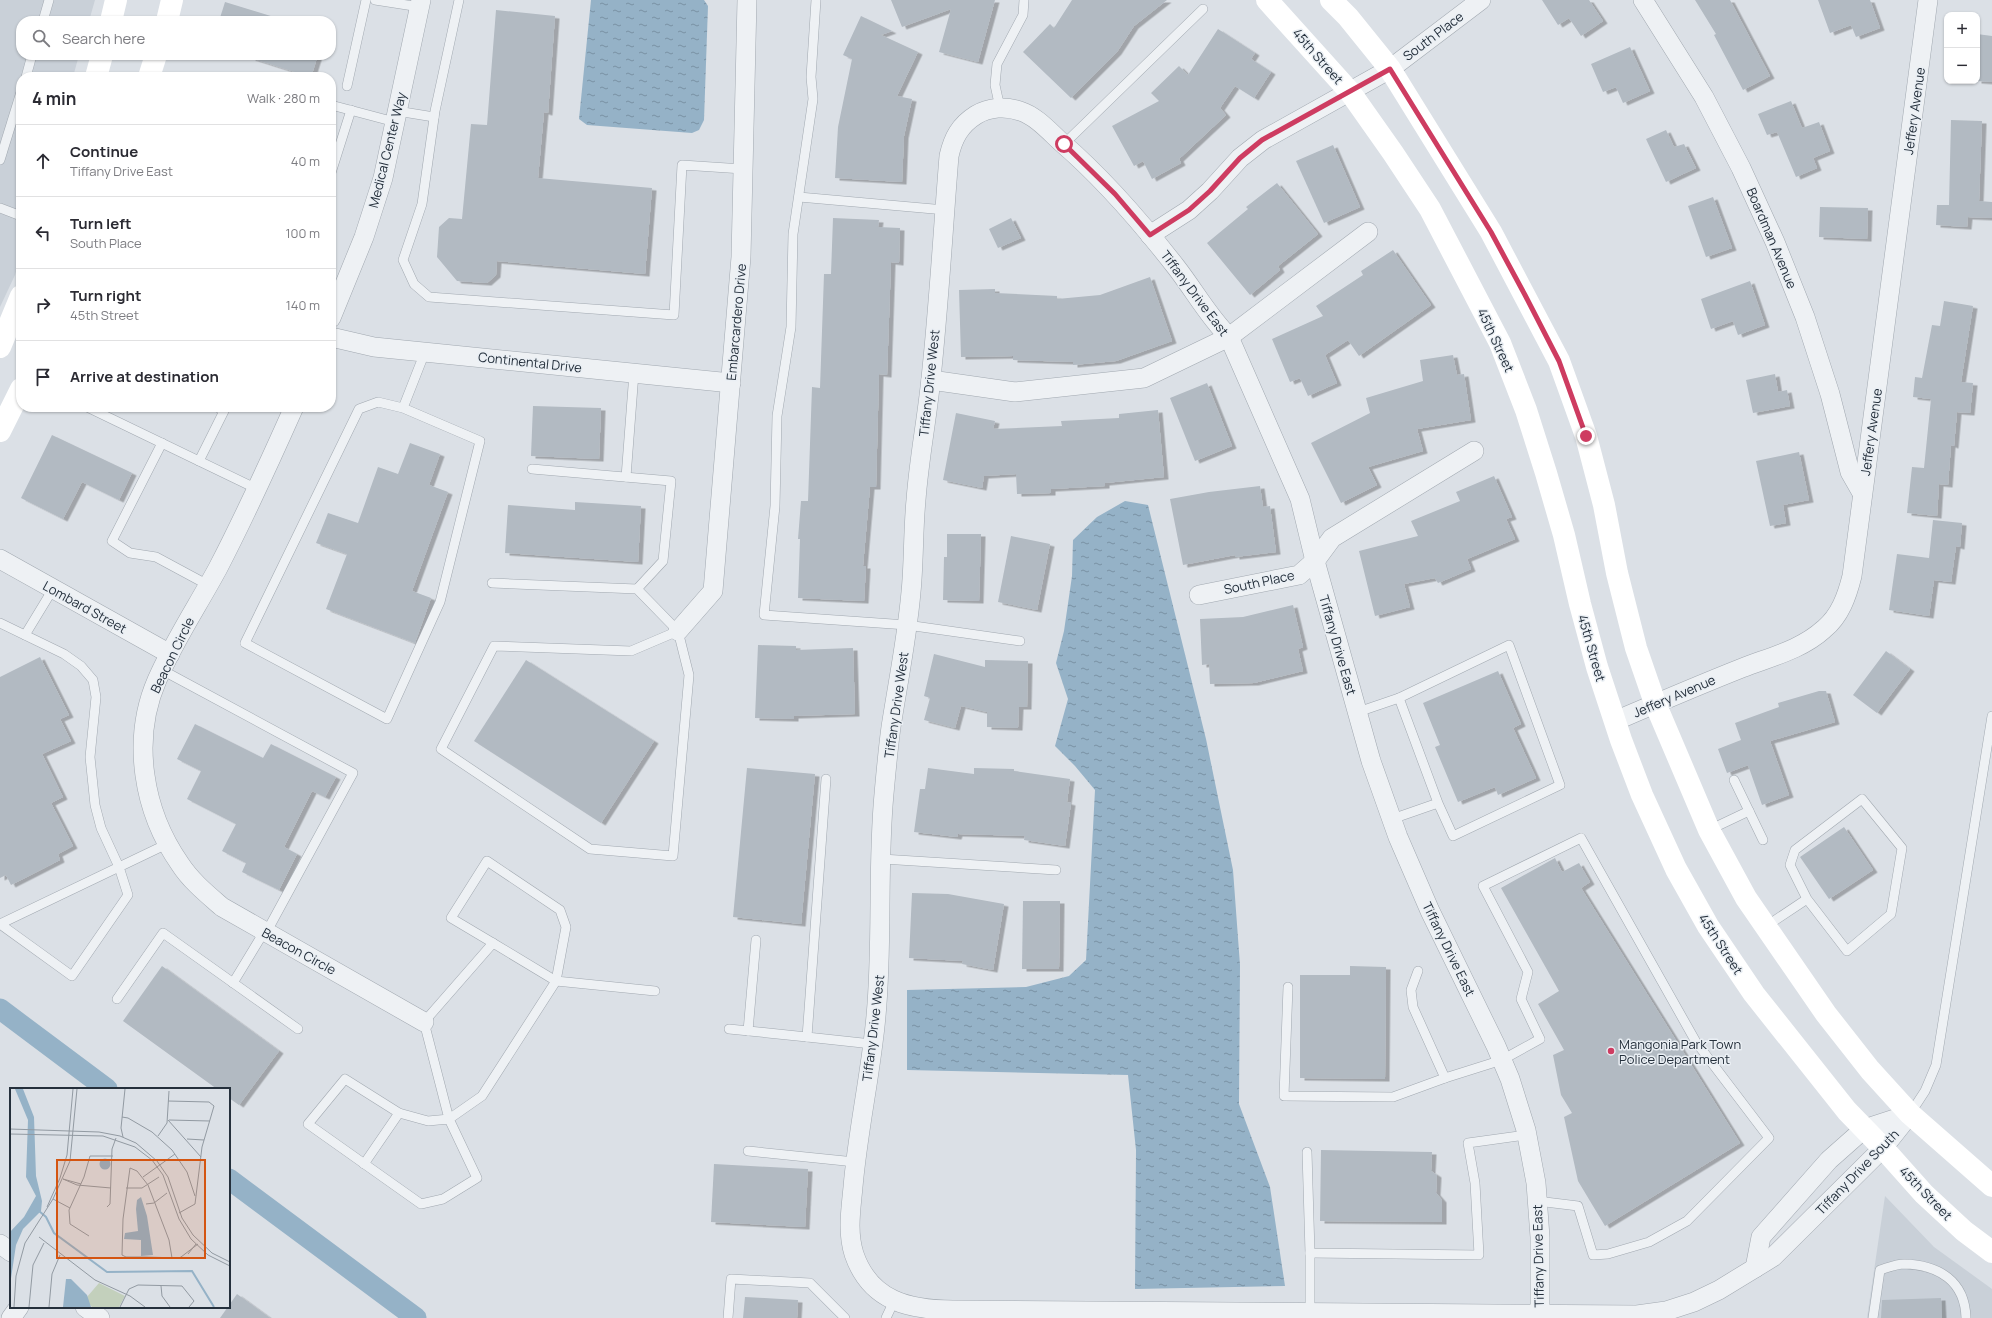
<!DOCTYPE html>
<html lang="en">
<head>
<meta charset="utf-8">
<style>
  :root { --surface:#fff; --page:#f2f2f3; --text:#2b2b33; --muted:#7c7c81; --line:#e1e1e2 }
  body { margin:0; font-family:Manrope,sans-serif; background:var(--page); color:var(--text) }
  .controls { position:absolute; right:12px; top:12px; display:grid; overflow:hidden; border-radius:8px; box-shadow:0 1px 3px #0004 }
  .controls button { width:36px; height:36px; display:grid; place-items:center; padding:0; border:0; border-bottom:1px solid var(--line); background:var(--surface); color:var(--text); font:20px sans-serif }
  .stop { position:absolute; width:12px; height:12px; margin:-9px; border:3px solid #ce3c61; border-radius:50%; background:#fff }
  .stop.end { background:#ce3c61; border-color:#fff; box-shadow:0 1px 4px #0008 }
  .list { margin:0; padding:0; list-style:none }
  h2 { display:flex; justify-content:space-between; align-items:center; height:52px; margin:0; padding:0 16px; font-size:17px }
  h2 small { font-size:13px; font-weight:400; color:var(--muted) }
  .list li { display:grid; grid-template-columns:26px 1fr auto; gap:12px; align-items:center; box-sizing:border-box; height:72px; padding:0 16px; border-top:1px solid var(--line) }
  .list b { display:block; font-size:15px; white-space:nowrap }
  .list p { margin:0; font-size:13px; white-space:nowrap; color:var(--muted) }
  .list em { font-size:13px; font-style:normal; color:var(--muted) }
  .icon { flex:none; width:22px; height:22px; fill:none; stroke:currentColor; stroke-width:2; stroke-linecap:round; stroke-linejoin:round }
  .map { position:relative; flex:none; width:1992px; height:1318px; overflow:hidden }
  .search { position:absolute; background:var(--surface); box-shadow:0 1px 3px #0004; left:16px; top:16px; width:320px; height:44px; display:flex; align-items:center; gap:10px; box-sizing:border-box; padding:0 14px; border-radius:16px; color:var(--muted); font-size:15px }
  .panel { position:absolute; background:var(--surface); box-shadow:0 1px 3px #0004; left:16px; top:72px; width:320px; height:340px; border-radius:16px }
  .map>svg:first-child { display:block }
  .built { fill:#c9d0d8 }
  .water { fill:url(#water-ripples) }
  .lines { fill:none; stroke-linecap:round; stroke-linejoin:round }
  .canal { stroke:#95b2c7; stroke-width:21 }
  .building { fill:#b2bac2; filter:url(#shadow) }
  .lane-casing { stroke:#a1a8b0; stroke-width:10 }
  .street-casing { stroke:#a1a8b0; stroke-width:20 }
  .lane { stroke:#eef1f4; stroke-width:9 }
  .street { stroke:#eef1f4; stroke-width:19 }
  .secondary { stroke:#fff; stroke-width:22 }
  .route { stroke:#ce3c61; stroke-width:5 }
  .poi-dot { fill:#ce3c61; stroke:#eaeff4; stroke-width:1.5 }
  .labels { text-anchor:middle; stroke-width:3; stroke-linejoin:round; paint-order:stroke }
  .street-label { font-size:13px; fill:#25303c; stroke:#eaeff4 }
  .poi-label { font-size:13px; fill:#25303c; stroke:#eaeff4; text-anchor:start }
  .inset-river { fill:none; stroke:#95b2c7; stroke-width:2 }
  .inset-road { fill:none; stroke:#929aa2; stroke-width:1 }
  .view { fill:#d45511; fill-opacity:0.15; stroke:#d45511; stroke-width:2 }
  .inset-edge { fill:none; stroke:#25303c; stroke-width:2 }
</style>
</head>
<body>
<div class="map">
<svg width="1992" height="1318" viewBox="0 0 1992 1318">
  <defs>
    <pattern id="water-ripples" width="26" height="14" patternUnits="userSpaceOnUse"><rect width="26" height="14" fill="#95b2c7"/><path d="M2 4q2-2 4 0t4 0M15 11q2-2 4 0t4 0" fill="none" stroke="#7991a3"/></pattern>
    <filter id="shadow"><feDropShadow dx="4.5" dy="2.5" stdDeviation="0" flood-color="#0004"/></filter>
  </defs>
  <rect width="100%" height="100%" fill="#dbe0e6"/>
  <g class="built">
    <polygon points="0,0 95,0 89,21 21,21 21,55 79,55 73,77 21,77 21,255 15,275 0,307"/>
    <polygon points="1885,1196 1934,1247 1992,1289 1992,1318 1867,1318"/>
  </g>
  <g class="water">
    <polygon points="591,0 704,0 708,6 704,120 699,130 692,133 587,125 579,119"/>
    <polygon points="1125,501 1148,505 1206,739 1233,870 1240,965 1239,1104 1270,1187 1285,1286 1135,1289 1136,1150 1128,1075 907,1070 907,990 1026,987 1069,976 1086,960 1095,790 1075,766 1055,746 1068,699 1056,663 1064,631 1072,576 1073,540 1097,517"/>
  </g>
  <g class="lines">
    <g class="canal">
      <polyline points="0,1009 107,1089"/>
      <polyline points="229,1179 416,1318"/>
    </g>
  </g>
  <g class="building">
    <polygon points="891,0 995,0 978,62 939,52 951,9 902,27"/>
    <polygon points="1072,0 1167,0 1134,26 1117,52 1071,98 1023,52 1050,24 1054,28"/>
    <polygon points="1542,0 1589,0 1603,21 1581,36 1569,18 1558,25"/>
    <polygon points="1695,0 1730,0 1770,76 1743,90 1714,35 1716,34"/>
    <polygon points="1818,0 1870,0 1880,28 1856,37 1851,25 1830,33"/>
    <polygon points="225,2 274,17 273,21 219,21"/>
    <polygon points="496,10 555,16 548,113 544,112 538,178 652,188 645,274 497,261 496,275 487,283 457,281 437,257 439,227 449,218 462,219 471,124 487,125"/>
    <polygon points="861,16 892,31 881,35 918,52 897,96 912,99 904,136 902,182 835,178 838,127 852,59 843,55"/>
    <polygon points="1218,29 1255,53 1251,59 1271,72 1254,98 1235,86 1220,108 1226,115 1179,159 1181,163 1152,179 1143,161 1134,166 1112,126 1159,101 1151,93 1179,66 1188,75"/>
    <polygon points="1977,34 1992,36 1992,82 1977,81"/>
    <polygon points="1630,47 1650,91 1623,103 1616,87 1603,92 1591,64"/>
    <polygon points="252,55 318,55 311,77 251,58"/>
    <polygon points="1791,101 1802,128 1819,122 1830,151 1813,158 1817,168 1796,177 1777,132 1767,135 1758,114"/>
    <polygon points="1951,120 1982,121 1979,201 1992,202 1992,218 1968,217 1967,227 1936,225 1937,205 1949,205"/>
    <polygon points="1666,130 1674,147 1684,144 1696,168 1666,182 1646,139"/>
    <polygon points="1333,145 1360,207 1324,223 1296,161"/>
    <polygon points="1277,183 1318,234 1278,266 1280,270 1250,295 1207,243 1248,209 1246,207"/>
    <polygon points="1713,197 1732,248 1706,257 1688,206"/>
    <polygon points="1820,207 1868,208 1867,239 1819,237"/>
    <polygon points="833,218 879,220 878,227 900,228 899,263 891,262 887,375 879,374 876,487 870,487 863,566 866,566 864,601 798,598 800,539 798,539 801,501 808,501 812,387 820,388 824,274 831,274"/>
    <polygon points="1011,218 1021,238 998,248 989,229"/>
    <polygon points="1393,250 1431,305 1359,356 1348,340 1325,355 1337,383 1308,396 1300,378 1290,382 1272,339 1323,316 1316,306 1363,275 1361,271"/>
    <polygon points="1150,277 1172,341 1116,361 1073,365 1073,362 1013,360 1013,356 961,357 959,290 995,289 995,293 1057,296 1057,299 1100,295"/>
    <polygon points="1750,281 1765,325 1738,335 1733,321 1711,329 1701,299"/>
    <polygon points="1944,301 1973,306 1961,382 1973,383 1970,413 1957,412 1954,446 1951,445 1948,485 1939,484 1937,516 1907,513 1912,467 1924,468 1931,399 1913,397 1915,377 1922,378 1932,325 1940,326"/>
    <polygon points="1453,355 1457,375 1464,374 1471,420 1417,429 1423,451 1368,467 1377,485 1341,503 1311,443 1370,413 1366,398 1423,381 1420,360"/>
    <polygon points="1775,374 1778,392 1787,390 1790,406 1753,413 1746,380"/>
    <polygon points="1207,383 1232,446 1195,461 1170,398"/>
    <polygon points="533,406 601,408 599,459 531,456"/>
    <polygon points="1158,410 1164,477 1105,483 1105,486 1051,489 1051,493 1017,494 1016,474 984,476 982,488 943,480 956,413 995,421 993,429 1062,426 1061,421 1119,418 1119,414"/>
    <polygon points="52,435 132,473 119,500 82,482 63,519 21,498"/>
    <polygon points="410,443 440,454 429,485 448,492 412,591 431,598 415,643 326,609 347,554 316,543 328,513 358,523 378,467 398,474"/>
    <polygon points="1799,452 1809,500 1783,505 1786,523 1770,526 1756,461"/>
    <polygon points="1494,476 1512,517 1506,519 1515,539 1467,559 1471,569 1438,583 1435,578 1404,584 1410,607 1375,616 1359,551 1418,536 1411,521 1460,501 1456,492"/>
    <polygon points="1260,486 1263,507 1270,506 1276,552 1235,557 1235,555 1183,565 1170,499 1209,492"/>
    <polygon points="575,502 641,506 638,562 505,553 508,505 575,510"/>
    <polygon points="1933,520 1962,523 1960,547 1956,546 1951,582 1934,580 1929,616 1889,610 1897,554 1929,558"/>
    <polygon points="947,534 981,534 979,601 943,600 944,557 947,557"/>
    <polygon points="1011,536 1050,544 1037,610 998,602"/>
    <polygon points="1293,605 1303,647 1298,649 1303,671 1254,683 1210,684 1209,664 1202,665 1200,619 1243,617"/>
    <polygon points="758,645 796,646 796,650 853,648 855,714 794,716 794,719 755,718"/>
    <polygon points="1886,651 1910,669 1877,713 1853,695"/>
    <polygon points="934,654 985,667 985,660 1028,661 1027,707 1019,707 1018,728 987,727 987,712 961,706 955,728 924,720 930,698 924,696"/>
    <polygon points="40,657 69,715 60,719 71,741 42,754 63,797 51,803 73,846 58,854 60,860 11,885 6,875 0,878 0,677"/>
    <polygon points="526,660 654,741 601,823 474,741"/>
    <polygon points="1498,671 1521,724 1513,728 1536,778 1498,795 1495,787 1458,802 1435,747 1440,745 1423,703"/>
    <polygon points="1819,691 1826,691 1835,722 1770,741 1789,795 1762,805 1748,765 1727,773 1718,749 1741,740 1735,723 1779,707 1778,703"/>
    <polygon points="195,724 263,758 271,744 336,777 325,797 312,791 284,847 297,854 279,890 242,872 246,863 222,851 236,824 187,799 201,771 177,759"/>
    <polygon points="747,768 815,774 801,924 733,917"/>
    <polygon points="928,768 974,774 974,768 1014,769 1014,771 1070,779 1067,802 1071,803 1065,846 1024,840 1025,836 958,834 957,837 914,832 920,789 925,789"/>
    <polygon points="1844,827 1873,870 1829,899 1800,857"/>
    <polygon points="1555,858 1562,872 1579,863 1590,882 1581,888 1740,1143 1605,1226 1578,1181 1564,1117 1572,1113 1561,1095 1553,1055 1564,1050 1538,1004 1559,991 1501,888"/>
    <polygon points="912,893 948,894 1004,904 993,970 962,964 963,961 909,958"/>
    <polygon points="1023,901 1060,901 1059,969 1022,969"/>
    <polygon points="162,966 279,1051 239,1105 229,1098 229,1089 217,1089 123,1021"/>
    <polygon points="1350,966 1386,967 1385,1079 1300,1078 1300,975 1350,975"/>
    <polygon points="1321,1150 1432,1152 1431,1171 1437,1175 1436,1193 1442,1200 1442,1222 1320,1221"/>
    <polygon points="714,1164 808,1169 805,1227 711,1222"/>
    <polygon points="237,1294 270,1318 220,1318"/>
    <polygon points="745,1297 798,1300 797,1318 743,1318"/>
    <polygon points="1941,1298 1942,1318 1881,1318 1882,1300"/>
  </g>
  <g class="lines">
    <g class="lane-casing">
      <g id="lane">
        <polyline points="375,0 420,7"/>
        <polyline points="459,0 435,111 422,204 403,260 414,284 429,297 674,315 682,165 743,169"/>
        <polyline points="816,0 811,77 813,99 793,234 791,327 777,416 775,506 764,615 907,625 1020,641"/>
        <polyline points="43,21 49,0"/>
        <polyline points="26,77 32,55"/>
        <polyline points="347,86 366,0"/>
        <polyline points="331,105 395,122"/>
        <polyline points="1000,108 995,85 997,64 1023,15 1024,0"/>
        <polyline points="397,111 434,117"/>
        <polyline points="1064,144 1203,9"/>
        <polyline points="0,160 21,92"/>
        <polyline points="331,173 351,110"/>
        <polyline points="799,197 945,210"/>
        <polyline points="0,208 21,216"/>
        <polyline points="87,407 257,489"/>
        <polyline points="403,408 480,441 440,602 387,719 245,643 359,409 378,402 403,408 425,352"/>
        <polyline points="162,443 112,541 130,553 156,557 208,585"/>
        <polyline points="199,461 224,411 217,407"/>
        <polyline points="532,469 671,481 663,561 637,589"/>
        <polyline points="626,477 634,373"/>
        <polyline points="492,583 637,589 678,631"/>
        <polyline points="0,623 64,654 81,666 93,680 96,697 90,757 95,805 101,828 119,867 128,895 72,976 0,924 167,844"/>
        <polygon points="678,631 689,675 673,856 590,849 441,749 494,646 631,651"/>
        <polyline points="25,635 53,589"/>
        <polyline points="162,670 353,773 266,933"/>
        <polyline points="1358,712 1399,698"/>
        <polyline points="826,779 807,1037 872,1044"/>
        <polyline points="1734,780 1763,840"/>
        <polyline points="1392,819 1438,803 1453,836 1560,785 1509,645 1399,698 1438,803"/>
        <polyline points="1709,830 1749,811"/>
        <polyline points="882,859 1056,870"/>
        <polyline points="1765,927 1807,899 1847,951 1891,914 1902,848 1862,799 1795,850 1790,865 1807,899"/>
        <polyline points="493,943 451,918 487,861 560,910 566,927 556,981 655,991"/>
        <polyline points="1418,971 1411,990 1413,1007 1445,1078 1502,1060 1540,1039 1521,999 1528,972 1483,886 1581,838 1696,1042 1769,1138 1687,1221 1649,1242 1608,1254 1593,1255 1578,1206 1537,1201"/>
        <polyline points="233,983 264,932"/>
        <polyline points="1288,987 1284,1096 1393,1097 1445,1078"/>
        <polyline points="117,999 163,933 298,1029"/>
        <polyline points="424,1022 493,943 556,981 482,1096 449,1119 428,1121 399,1113 345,1079 308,1124 421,1204 443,1199 477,1178 449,1119 424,1022"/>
        <polyline points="729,1029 807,1037"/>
        <polyline points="748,1031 756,940"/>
        <polyline points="1910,1114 1925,1091 1936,1065 1992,716"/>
        <polyline points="748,1151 855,1162"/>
        <polyline points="1307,1152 1310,1253 1479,1255 1475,1183 1468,1143 1526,1135"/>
        <polyline points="364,1164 399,1113"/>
        <polyline points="1310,1312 1310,1253"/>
        <polyline points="728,1318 731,1279 810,1283 845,1318"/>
        <polyline points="886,1318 894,1301"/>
        <path d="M1873,1318L1880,1270C1887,1268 1896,1264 1904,1264C1939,1265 1965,1281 1966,1318"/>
      </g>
    </g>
    <g class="street-casing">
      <g id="street">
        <polyline points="1643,0 1704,97 1741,168 1775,242 1805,317 1830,394 1850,472 1862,493"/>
        <polyline points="1150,235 1189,210 1210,191 1240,158 1263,140 1390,69 1481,0"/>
        <polyline points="331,318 364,237 383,178 421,0"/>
        <polyline points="331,337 374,347 731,383"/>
        <polyline points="931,380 1015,392 1144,378 1229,337 1368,232"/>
        <path d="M294,407C270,461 245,516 218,568C198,605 174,641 157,680C131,740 143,811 180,864C191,881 207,894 222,907L424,1022"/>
        <polyline points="0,559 170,654"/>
        <polyline points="1199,595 1299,575 1315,561 1332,538 1474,451"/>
        <polyline points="678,631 713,591 741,257 747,0"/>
        <path d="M1615,721C1657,703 1699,685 1742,668C1770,657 1801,650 1824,629C1840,616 1847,596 1852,576L1928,0"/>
        <polyline points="0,1244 11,1252"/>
        <polyline points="1755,1268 1761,1237 1829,1160 1864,1129 1910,1114"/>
        <polyline points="85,1307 100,1318"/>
        <path d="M1540,1314V1237L1536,1183L1526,1130L1510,1079L1496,1046L1430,911L1398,837L1371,761L1315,561L1300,499L1229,337C1208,316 1194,290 1176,267C1141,222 1104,179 1061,142C1049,131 1036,116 1020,111C1006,106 989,107 976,115C960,125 953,138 949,156C943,230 939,304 931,378C927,419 919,459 916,500C913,531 914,562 911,592C907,638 898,682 891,727C888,749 886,772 884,794C877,868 883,942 876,1016C871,1073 858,1129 853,1187C851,1209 847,1232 854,1254C870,1301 909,1310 953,1310L1637,1315L1666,1311L1694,1302L1719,1290L1773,1257L1883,1148L1910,1114"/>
        <polyline points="11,1318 19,1307"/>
      </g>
    </g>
    <use href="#lane" class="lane"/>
    <use href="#street" class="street"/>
    <g class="secondary">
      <polyline points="1267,0 1350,92 1393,153 1430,209 1500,343 1526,410 1546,473 1564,535 1580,604 1597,667 1621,740 1642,795 1676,869 1708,926 1754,994 1847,1111 1883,1148 1924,1194 1964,1231 1992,1252"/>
      <polyline points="1331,0 1348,17 1390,69 1491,232 1559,361 1586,436 1604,505 1617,573 1636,648 1655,703 1709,830 1746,898 1826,1014 1870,1070 1910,1114 1992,1186"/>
      <polyline points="111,21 116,0"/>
      <polyline points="167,21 172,0"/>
      <polyline points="96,77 102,55"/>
      <polyline points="149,77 156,55"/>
      <polyline points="0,347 21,296"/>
      <polyline points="0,431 21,389"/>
    </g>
  </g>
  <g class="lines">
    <polyline class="route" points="1064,144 1115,194 1150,235 1189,210 1210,191 1240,158 1262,140 1390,69 1491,232 1525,295 1559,361 1586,436"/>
  </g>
  <circle class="poi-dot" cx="1611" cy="1051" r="4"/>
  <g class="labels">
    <g class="street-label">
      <text transform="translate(1433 36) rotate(-37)" y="5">South Place</text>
      <text transform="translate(1318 56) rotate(49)" y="5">45th Street</text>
      <text transform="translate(1914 111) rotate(-82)" y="5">Jeffery Avenue</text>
      <text transform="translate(387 150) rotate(-76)" y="5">Medical Center Way</text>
      <text transform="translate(1772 238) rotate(67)" y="5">Boardman Avenue</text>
      <text transform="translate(1195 293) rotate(53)" y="5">Tiffany Drive East</text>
      <text transform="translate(736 322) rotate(-85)" y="5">Embarcardero Drive</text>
      <text transform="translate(1496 340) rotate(65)" y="5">45th Street</text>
      <text transform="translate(530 362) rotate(6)" y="5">Continental Drive</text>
      <text transform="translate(929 383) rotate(-84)" y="5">Tiffany Drive West</text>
      <text transform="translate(1871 432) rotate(-82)" y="5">Jeffery Avenue</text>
      <text transform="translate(1259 582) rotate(-12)" y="5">South Place</text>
      <text transform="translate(85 607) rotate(29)" y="5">Lombard Street</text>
      <text transform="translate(1338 645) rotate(74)" y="5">Tiffany Drive East</text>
      <text transform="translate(1592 648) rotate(74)" y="5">45th Street</text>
      <text transform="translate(172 655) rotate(-64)" y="5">Beacon Circle</text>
      <text transform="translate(1674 696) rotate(-23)" y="5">Jeffery Avenue</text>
      <text transform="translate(896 705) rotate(-82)" y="5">Tiffany Drive West</text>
      <text transform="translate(1721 944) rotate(57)" y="5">45th Street</text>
      <text transform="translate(1449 949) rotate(64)" y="5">Tiffany Drive East</text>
      <text transform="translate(299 951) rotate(29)" y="5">Beacon Circle</text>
      <text transform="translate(873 1028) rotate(-83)" y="5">Tiffany Drive West</text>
      <text transform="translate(1857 1172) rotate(-46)" y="5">Tiffany Drive South</text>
      <text transform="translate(1926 1193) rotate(46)" y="5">45th Street</text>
      <text transform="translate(1538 1256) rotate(-91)" y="5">Tiffany Drive East</text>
    </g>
    <g class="poi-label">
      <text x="1619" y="1049">Mangonia Park Town<tspan x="1619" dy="15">Police Department</tspan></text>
    </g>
  </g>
  <g transform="translate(10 1088)">
    <rect width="220" height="220" fill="#dbe0e6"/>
    <path d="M89,195L115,208L109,219H82L79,216L77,209Z" fill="#c3d0bc"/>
    <path d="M5,1H13L24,29L26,88L32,113L31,123L13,141L6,157L0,197V144L14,129L26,108L16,89L18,32ZM89.5 76a5.5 5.5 0 1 1 11 0a5.5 5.5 0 1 1-11 0ZM131,109L137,128L143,167L131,168V152L114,151L115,145L128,143L126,121L127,112ZM56,191H61L77,207L81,219H53Z" fill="#95b2c7"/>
    <path class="inset-river" d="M29,123L36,129L44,145L97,184L182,183L204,219"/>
    <path class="inset-road" d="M158,13L199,14L204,18L192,59L185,116L169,125M112,29L118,30L142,44L162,62L177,84L185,108M158,32L191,69M159,32L200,33M0,41L89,44L110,48L126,55L147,73L158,89L172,130L183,147L202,165L220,174M0,46L93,48L125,59L142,72L153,87L169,131L181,151L198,167L220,178M148,48L157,35L159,3M113,49L111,40L115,1M177,51L194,52M133,89L165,66M53,91L67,97L101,100M53,91L71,96M116,100H132L149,89M43,111L60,120M136,116L144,115L157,105M37,119L50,90L57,67L63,1M97,119L100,116L102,61L106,50M79,148L60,136L59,122L74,89L80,68H103M29,149L85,192L120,208L135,219M178,166L186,156M162,170L159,152L138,97L127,83L120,80L113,131L112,167L116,169H136L169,170L171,169L188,156M151,198L152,208L160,219M4,219L6,188L15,155L43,111L60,73L67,1M19,219L23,177L34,155M39,219L42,186L50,167M110,219L119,201L128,197L172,198L184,213L179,219"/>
    <path class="view" d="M47,72H195V170H47Z"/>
    <rect width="220" height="220" class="inset-edge"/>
  </g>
</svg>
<div class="controls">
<button>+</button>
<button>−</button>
</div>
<div class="stop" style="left:1064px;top:144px"></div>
<div class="stop end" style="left:1586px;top:436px"></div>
<div class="search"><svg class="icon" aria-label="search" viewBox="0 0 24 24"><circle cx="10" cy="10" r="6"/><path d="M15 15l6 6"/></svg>Search here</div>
<section class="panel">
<h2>4 min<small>Walk · 280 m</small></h2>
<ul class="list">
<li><svg class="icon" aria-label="ahead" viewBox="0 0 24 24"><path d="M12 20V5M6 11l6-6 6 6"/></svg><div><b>Continue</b><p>Tiffany Drive East</p></div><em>40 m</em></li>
<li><svg class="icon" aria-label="left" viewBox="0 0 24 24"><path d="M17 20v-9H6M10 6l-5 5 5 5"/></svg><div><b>Turn left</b><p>South Place</p></div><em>100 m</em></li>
<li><svg class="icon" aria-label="right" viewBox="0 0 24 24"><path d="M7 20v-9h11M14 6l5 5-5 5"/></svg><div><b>Turn right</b><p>45th Street</p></div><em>140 m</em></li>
<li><svg class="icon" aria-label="arrive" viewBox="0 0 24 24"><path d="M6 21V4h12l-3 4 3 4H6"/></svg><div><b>Arrive at destination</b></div></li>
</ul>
</section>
</div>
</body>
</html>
